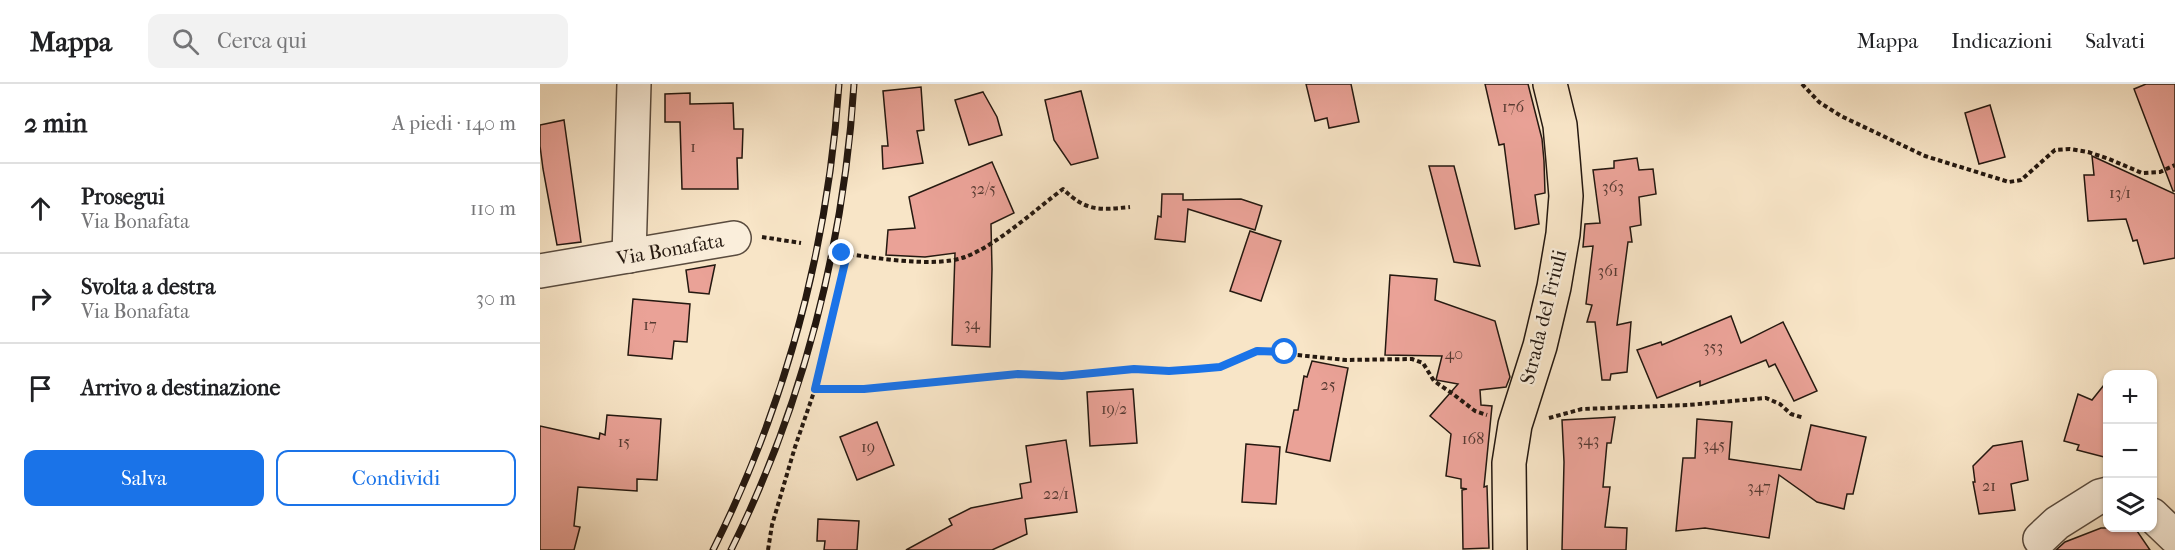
<!DOCTYPE html>
<html lang="it">
<head>
<meta charset="utf-8">
<style>
  :root { --surface:#fff; --page:#f2f2f2; --text:#202124; --muted:#757577; --line:#e0e0e0; --accent:#1a73e8 }
  body { margin:0; font-family:"IM FELL French Canon",serif; background:var(--page); color:var(--text) }
  .controls { position:absolute; right:18px; bottom:18px; display:grid; overflow:hidden; border-radius:12px; box-shadow:0 2px 4px #0004 }
  .controls button { width:54px; height:54px; display:grid; place-items:center; padding:0; border:0; border-bottom:2px solid var(--line); background:var(--surface); color:var(--text); font:30px sans-serif }
  .stop { position:absolute; width:18px; height:18px; margin:-14px; border:4px solid #1a73e8; border-radius:50%; background:#fff }
  .stop.end { background:#1a73e8; border-color:#fff; box-shadow:0 2px 6px #0008 }
  .list { margin:0; padding:0; list-style:none }
  h2 { display:flex; justify-content:space-between; align-items:center; height:78px; margin:0; padding:0 24px; font-size:26px }
  h2 small { font-size:20px; font-weight:400; color:var(--muted) }
  .list li { display:grid; grid-template-columns:39px 1fr auto; gap:18px; align-items:center; box-sizing:border-box; height:90px; padding:0 24px; border-top:2px solid var(--line) }
  .list b { display:block; font-size:22px; white-space:nowrap }
  .list p { margin:0; font-size:20px; white-space:nowrap; color:var(--muted) }
  .list em { font-size:20px; font-style:normal; color:var(--muted) }
  .actions { display:flex; gap:12px; padding:18px 24px }
  .actions a { flex:1; padding:14px 0; border:2px solid var(--accent); border-radius:12px; text-align:center; font-size:21px; color:var(--accent) }
  .actions .main { background:var(--accent); color:#fff }
  .icon { flex:none; width:33px; height:33px; fill:none; stroke:currentColor; stroke-width:2; stroke-linecap:round; stroke-linejoin:round }
  .map { position:relative; flex:none; width:1635px; height:466px; overflow:hidden }
  header { display:flex; align-items:center; gap:36px; box-sizing:border-box; height:84px; padding:0 30px; background:var(--surface); border-bottom:2px solid var(--line) }
  header strong { font-size:28px }
  nav { display:flex; gap:33px; margin-inline-start:auto; font-size:21px }
  .search { width:420px; height:54px; background:var(--page); display:flex; align-items:center; gap:15px; box-sizing:border-box; padding:0 21px; border-radius:12px; color:var(--muted); font-size:22px }
  main { display:flex }
  aside { flex:1; background:var(--surface) }
  .map>svg:first-child { display:block }
  .building { fill:#eaa297; stroke:#241810; stroke-width:1.5 }
  .lines { fill:none; stroke-linecap:round; stroke-linejoin:round }
  .minor-casing { stroke:#594b3e; stroke-width:36 }
  .major-casing { stroke:#241810; stroke-width:36 }
  .path { stroke:#241810; stroke-width:4; stroke-dasharray:4.5 3; stroke-linecap:butt }
  .minor { stroke:#faeedb; stroke-width:33 }
  .major { stroke:#f8e5c7; stroke-width:33 }
  .rail-casing { stroke:#241810; stroke-width:7 }
  .rail { stroke:#faeedb; stroke-width:4.5; stroke-dasharray:14; stroke-linecap:butt }
  .route { stroke:#1a73e8; stroke-width:8 }
  .labels { text-anchor:middle; stroke-width:4.5; stroke-linejoin:round; paint-order:stroke }
  .number-label { font-size:16px; fill:#563a32 }
  .street-label { font-size:20px; fill:#241810; stroke:#faeedb }
</style>
</head>
<body>
<header>
<strong>Mappa</strong>
<div class="search"><svg class="icon" aria-label="search" viewBox="0 0 24 24"><circle cx="10" cy="10" r="6"/><path d="M15 15l6 6"/></svg>Cerca qui</div>
<nav><a>Mappa</a><a>Indicazioni</a><a>Salvati</a></nav>
</header>
<main>
<aside>
<h2>2 min<small>A piedi · 140 m</small></h2>
<ul class="list">
<li><svg class="icon" aria-label="ahead" viewBox="0 0 24 24"><path d="M12 20V5M6 11l6-6 6 6"/></svg><div><b>Prosegui</b><p>Via Bonafata</p></div><em>110 m</em></li>
<li><svg class="icon" aria-label="right" viewBox="0 0 24 24"><path d="M7 20v-9h11M14 6l5 5-5 5"/></svg><div><b>Svolta a destra</b><p>Via Bonafata</p></div><em>30 m</em></li>
<li><svg class="icon" aria-label="arrive" viewBox="0 0 24 24"><path d="M6 21V4h12l-3 4 3 4H6"/></svg><div><b>Arrivo a destinazione</b></div></li>
</ul>
<div class="actions"><a class="main">Salva</a><a>Condividi</a></div>
</aside>
<div class="map">
<svg width="1635" height="466" viewBox="0 0 1635 466">
  <rect width="100%" height="100%" fill="#f8e5c7"/>
  <filter id="stains"><feTurbulence type="fractalNoise" baseFrequency=".00333" numOctaves="4"/><feColorMatrix values="0 0 0 0 .2 0 0 0 0 .09 0 0 0 0 .02 0 0 0 .5 -.17"/></filter>
  <radialGradient id="worn" r=".72"><stop offset=".6" stop-color="#630" stop-opacity="0"/><stop offset="1" stop-color="#630" stop-opacity=".3"/></radialGradient>
  <g class="building">
    <polygon points="766,0 811,0 819,38 789,44 787,34 775,37"/>
    <polygon points="945,0 988,0 1002,55 1004,77 1005,109 995,111 999,140 975,145 964,60 959,61"/>
    <polygon points="1606,0 1635,0 1635,107 1633,107 1594,5"/>
    <polygon points="381,3 384,46 377,47 383,79 343,85 342,62 348,62 343,7"/>
    <polygon points="541,7 558,74 531,81 514,56 505,16"/>
    <polygon points="443,8 457,33 462,51 429,61 415,16"/>
    <polygon points="150,9 150,20 193,19 194,45 203,45 202,74 197,74 198,105 142,105 140,38 125,38 125,10"/>
    <polygon points="1450,21 1465,73 1439,80 1425,29"/>
    <polygon points="24,36 41,158 17,161 3,85 0,62 0,41"/>
    <polygon points="1552,72 1635,110 1635,174 1604,180 1597,156 1593,157 1586,135 1548,137 1544,91 1554,91"/>
    <polygon points="1097,74 1099,86 1113,85 1116,110 1099,113 1101,141 1090,143 1092,158 1088,158 1077,241 1091,238 1087,288 1071,290 1070,296 1062,296 1055,238 1047,238 1052,221 1046,220 1053,162 1043,163 1045,140 1060,139 1053,86 1074,84 1074,77"/>
    <polygon points="452,78 474,129 451,140 452,185 450,263 412,261 415,169 385,173 346,171 348,146 375,144 369,113"/>
    <polygon points="889,82 914,82 940,182 914,178"/>
    <polygon points="622,110 643,110 643,116 701,115 722,122 715,146 648,125 645,158 615,155 618,132 621,133"/>
    <polygon points="710,147 741,157 721,217 690,207"/>
    <polygon points="175,181 169,210 149,208 146,186"/>
    <polygon points="850,191 897,195 895,216 955,237 970,293 966,303 940,306 941,321 952,322 944,403 947,402 949,464 923,465 922,406 927,405 921,404 921,395 906,392 911,350 890,332 918,300 896,296 902,272 845,271"/>
    <polygon points="93,215 150,220 147,258 134,257 132,275 88,271"/>
    <polygon points="1191,232 1201,259 1243,238 1277,307 1254,317 1235,280 1229,283 1226,276 1160,302 1160,297 1117,314 1097,266 1121,258 1122,261"/>
    <polygon points="772,277 808,284 790,377 746,368 754,326 758,326 764,292 767,293"/>
    <polygon points="1568,296 1568,374 1537,366 1539,361 1524,357 1538,310 1552,316"/>
    <polygon points="593,305 597,359 550,362 547,308"/>
    <polygon points="67,331 121,335 117,396 97,395 97,407 38,403 34,442 40,443 34,466 0,466 0,342 59,355 60,349 65,351"/>
    <polygon points="1075,333 1071,359 1067,359 1063,403 1070,403 1065,443 1087,444 1086,466 1022,466 1024,378 1022,336"/>
    <polygon points="1157,335 1192,338 1189,375 1261,386 1271,341 1326,353 1313,410 1307,410 1304,425 1277,418 1239,391 1229,454 1165,444 1136,447 1143,374 1155,374"/>
    <polygon points="337,338 354,381 317,396 300,353"/>
    <polygon points="526,356 537,428 485,435 487,450 452,466 366,466 412,441 409,435 431,424 482,414 480,400 491,398 486,362"/>
    <polygon points="1482,357 1488,396 1471,400 1475,426 1439,430 1433,398 1435,398 1433,382 1453,362"/>
    <polygon points="706,360 740,363 736,420 702,418"/>
    <polygon points="278,435 319,437 317,466 284,466 285,457 277,457"/>
    <polygon points="1561,444 1595,444 1610,466 1516,466 1525,458"/>
  </g>
  <g class="lines">
    <g class="minor-casing">
      <g id="minor">
        <polyline points="89,172 94,0"/>
        <polyline points="0,187 194,154"/>
        <polyline points="1612,431 1635,453"/>
        <polyline points="1500,455 1517,439 1560,412 1568,410"/>
      </g>
    </g>
    <g class="major-casing">
      <polyline id="major" points="970,466 969,379 975,341 1000,262 1014,203 1023,150 1026,112 1023,75 1020,41 1010,0"/>
    </g>
    <g class="path">
      <polyline points="1262,0 1279,18 1301,32 1385,72 1469,98 1481,96 1515,66 1530,65 1548,68 1569,75 1602,89 1620,88 1635,81"/>
      <polyline points="222,153 261,159"/>
      <path d="M302,169C335,174 395,184 425,173C457,161 495,126 523,105C547,128 559,126 590,123"/>
      <polyline points="275,305 324,305 478,290 522,292 594,285 629,287 657,285 680,283 717,267 806,276 872,275 883,279 894,297 913,310 935,327 947,331"/>
      <polyline points="1009,334 1042,325 1148,321 1226,314 1240,320 1251,330 1264,334"/>
      <polyline points="228,466 232,441 255,363 275,305 307,170"/>
    </g>
    <use href="#minor" class="minor"/>
    <use href="#major" class="major"/>
    <g class="rail-casing">
      <g id="rail">
        <path d="M173,466C246,320 288,162 299,0"/>
        <path d="M191,466C263,321 304,161 314,0"/>
      </g>
    </g>
    <use href="#rail" class="rail"/>
  </g>
  <g class="lines">
    <polyline class="route" points="302,169 307,170 275,305 324,305 478,290 522,292 594,285 629,287 657,285 680,283 717,267 745,268"/>
  </g>
  <g class="labels">
    <g class="number-label">
      <text x="973" y="28">176</text>
      <text x="153" y="68">1</text>
      <text x="1073" y="108">363</text>
      <text x="443" y="110">32/5</text>
      <text x="1580" y="114">13/1</text>
      <text x="1068" y="192">361</text>
      <text x="432" y="245">34</text>
      <text x="110" y="246">17</text>
      <text x="1173" y="268">353</text>
      <text x="914" y="275">40</text>
      <text x="788" y="306">25</text>
      <text x="574" y="330">19/2</text>
      <text x="933" y="360">168</text>
      <text x="1048" y="361">343</text>
      <text x="84" y="363">15</text>
      <text x="1174" y="366">345</text>
      <text x="328" y="368">19</text>
      <text x="1449" y="407">21</text>
      <text x="1219" y="408">347</text>
      <text x="516" y="415">22/1</text>
    </g>
    <g class="street-label">
      <text transform="translate(130 165) rotate(-10)" y="7">Via Bonafata</text>
      <text transform="translate(1003 233) rotate(-76)" y="7">Strada del Friuli</text>
    </g>
  </g>
  <rect width="100%" height="100%" filter="url(#stains)"/>
  <rect width="100%" height="100%" fill="url(#worn)"/>
</svg>
<div class="controls">
<button>+</button>
<button>−</button>
<button><svg class="icon" aria-label="layers" viewBox="0 0 24 24"><path d="M12 4l9 5-9 5-9-5zM3 14l9 5 9-5"/></svg></button>
</div>
<div class="stop" style="left:745px;top:268px"></div>
<div class="stop end" style="left:302px;top:169px"></div>
</div>
</main>
</body>
</html>
